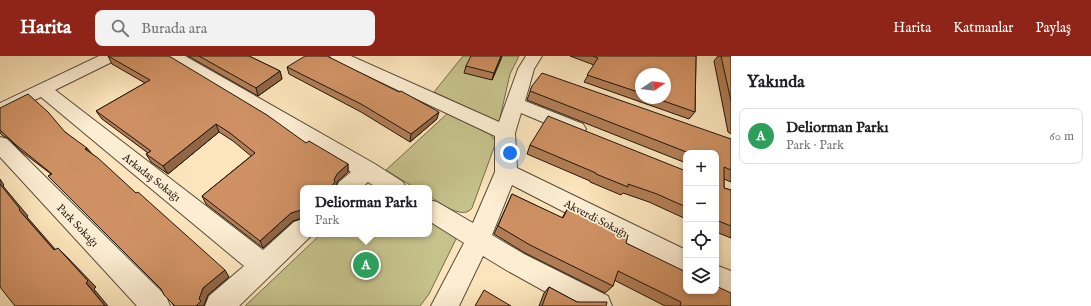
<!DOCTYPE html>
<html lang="tr">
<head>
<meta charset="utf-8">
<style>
  :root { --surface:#fff; --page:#f2f2f2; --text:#202124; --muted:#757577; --line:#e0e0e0; --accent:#8f2418 }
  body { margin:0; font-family:"IM FELL English",serif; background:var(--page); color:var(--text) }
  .controls { position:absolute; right:12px; bottom:12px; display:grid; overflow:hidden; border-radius:8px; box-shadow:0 2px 6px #0003 }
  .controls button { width:36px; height:36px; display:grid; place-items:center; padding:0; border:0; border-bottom:1px solid var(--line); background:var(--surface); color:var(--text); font:20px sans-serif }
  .compass { position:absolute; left:635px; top:12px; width:36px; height:36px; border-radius:50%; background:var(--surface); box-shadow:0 2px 6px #0003; rotate:77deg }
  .you { position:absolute; left:510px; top:97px; width:14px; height:14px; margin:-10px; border:3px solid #fff; border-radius:50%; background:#1a73e8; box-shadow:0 0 0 6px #1a73e833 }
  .badge { display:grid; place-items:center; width:26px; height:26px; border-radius:50%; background:var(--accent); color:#fff; font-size:13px; font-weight:700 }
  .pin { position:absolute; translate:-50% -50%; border:2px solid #fff; box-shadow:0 1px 4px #0006 }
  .popup { position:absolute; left:300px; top:129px; width:132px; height:52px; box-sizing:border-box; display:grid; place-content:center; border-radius:8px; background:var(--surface); filter:drop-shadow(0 1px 3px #0005); font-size:13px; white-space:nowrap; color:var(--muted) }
  .popup b { font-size:15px; color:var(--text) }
  .popup::after { content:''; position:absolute; left:50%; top:100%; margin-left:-8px; border:8px solid transparent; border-top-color:var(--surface) }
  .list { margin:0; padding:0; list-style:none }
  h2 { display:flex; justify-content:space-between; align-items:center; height:52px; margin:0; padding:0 16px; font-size:17px }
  h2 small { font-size:13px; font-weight:400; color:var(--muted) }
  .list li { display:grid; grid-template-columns:26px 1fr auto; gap:12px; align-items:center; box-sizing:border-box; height:56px; margin:0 8px 8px; padding:0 8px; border:1px solid var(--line); border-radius:8px }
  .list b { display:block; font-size:15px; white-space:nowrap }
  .list p { margin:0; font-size:13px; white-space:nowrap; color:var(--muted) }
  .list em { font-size:13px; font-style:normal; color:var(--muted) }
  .icon { flex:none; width:22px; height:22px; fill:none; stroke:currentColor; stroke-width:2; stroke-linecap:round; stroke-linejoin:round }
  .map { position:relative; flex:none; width:731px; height:250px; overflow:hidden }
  header { display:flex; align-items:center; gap:24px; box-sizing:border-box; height:56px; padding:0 20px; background:var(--accent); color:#fff }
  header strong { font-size:19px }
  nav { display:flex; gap:22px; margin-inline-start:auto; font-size:14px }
  .search { width:280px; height:36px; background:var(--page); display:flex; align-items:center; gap:10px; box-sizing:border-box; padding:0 14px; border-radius:8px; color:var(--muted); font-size:15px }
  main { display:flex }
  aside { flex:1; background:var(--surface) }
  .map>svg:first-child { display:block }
  .green { fill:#c6c28c; stroke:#726c4d }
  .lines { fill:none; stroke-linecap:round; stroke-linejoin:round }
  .minor-casing { stroke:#564a3a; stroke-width:2 }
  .minor { fill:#fdeed3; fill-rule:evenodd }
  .wall { fill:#b27d55; stroke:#1e160e; fill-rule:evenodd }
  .shaded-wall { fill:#916645; stroke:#1e160e }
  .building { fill:#cf9163; stroke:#1e160e }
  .labels { text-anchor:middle; stroke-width:3.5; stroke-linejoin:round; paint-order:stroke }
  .street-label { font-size:11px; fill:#1e160e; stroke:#fdeed3 }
</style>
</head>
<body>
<header>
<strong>Harita</strong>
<div class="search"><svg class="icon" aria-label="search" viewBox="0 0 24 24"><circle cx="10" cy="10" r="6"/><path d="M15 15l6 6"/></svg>Burada ara</div>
<nav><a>Harita</a><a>Katmanlar</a><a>Paylaş</a></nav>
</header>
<main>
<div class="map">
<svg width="731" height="250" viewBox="0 0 731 250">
  <rect width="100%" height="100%" fill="#fce5bc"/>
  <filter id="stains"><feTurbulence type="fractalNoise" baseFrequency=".005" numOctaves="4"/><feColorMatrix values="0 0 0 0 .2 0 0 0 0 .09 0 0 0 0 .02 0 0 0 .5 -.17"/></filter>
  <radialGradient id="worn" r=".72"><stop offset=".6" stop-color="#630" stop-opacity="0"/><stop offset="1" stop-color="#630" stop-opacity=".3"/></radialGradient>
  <g class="green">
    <polygon points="463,0 519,0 510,18 499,66 434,36"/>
    <path d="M448,57L490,78L496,86L472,152C463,165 439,146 429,140V132H415L386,114Z"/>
    <polygon points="429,161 458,179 429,238 420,250 245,250 321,178 429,178"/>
  </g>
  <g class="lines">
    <g class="minor-casing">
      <g id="minor">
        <polygon points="99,0 120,0 118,3 55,34 263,194 294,166 303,163 303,178 313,178 239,250 205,250 209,240 244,210 41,41 0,60 0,47"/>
        <polygon points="165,0 185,0 375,108 403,126 406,132 377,132 368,126 361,132 336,132 339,126 351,116 167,3"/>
        <polygon points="330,0 351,0 499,66 518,13 526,0 542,0 534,13 525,45 583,68 586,73 583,78 576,80 521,57 515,77 517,112 686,194 686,219 512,129 492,179 524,198 608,240 612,250 571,250 506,214 483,200 459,250 431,250 464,187 429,165 429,144 437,146 473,167 495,116 495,80 332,3"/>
        <polygon points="0,81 7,83 166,240 170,250 137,250 0,101"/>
        <polygon points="716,209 731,215 731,242 716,235"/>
      </g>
    </g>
    <use href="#minor" class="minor"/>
  </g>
  <g class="wall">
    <polygon points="108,0 306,87 348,108 348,116 338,125 336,129 303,132 303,161 293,165 263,192 206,148 202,140 251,100 233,85 219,76 168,118 151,106 146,98 148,97 102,63 96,55 145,27 112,8"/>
    <polygon points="188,0 249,0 280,15 282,23 258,40"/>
    <path d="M570,0H696L695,56L689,63L584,26L594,9ZM641,18L665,42H641Z"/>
    <polygon points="718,0 731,0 731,78 728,76 714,5"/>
    <polygon points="501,3 492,24 464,17 466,10"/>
    <polygon points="287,11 437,63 410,86 361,56 289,18"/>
    <polygon points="532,30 731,83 731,126 724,123 724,132 731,134 731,182 716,176 716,97 686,97 686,107 527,44"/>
    <polygon points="0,52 65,76 91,97 229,221 208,239 204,249 204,250 174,250 162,234 48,120 51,118 22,96 8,82 3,80 0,77"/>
    <polygon points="530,89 686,115 686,163 649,146 623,137 621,139 590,126 590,125 527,98"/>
    <polygon points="512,138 562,162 569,150 626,187 731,250 665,250 614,224 613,230 605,237 525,197 494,178"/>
    <polygon points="549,231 577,246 606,250 539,250 544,237"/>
  </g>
  <g class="shaded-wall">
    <polygon points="501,0 502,0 501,3 492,24 494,17"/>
    <polygon points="280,15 282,23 258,40 256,32"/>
    <polygon points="439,56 437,63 410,86 411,78"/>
    <polygon points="216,68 219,76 168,118 163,110"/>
    <polygon points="87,92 93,99 85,93"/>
    <polygon points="348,108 348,116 338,125 336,129 336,132 329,132 337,118"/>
    <polygon points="0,123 4,129 3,130 28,160 27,161 62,201 54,194 19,154 0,128"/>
    <polygon points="303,152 303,162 293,165 263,192 260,185 291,157"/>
    <polygon points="58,192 65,199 96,231 94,233 108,250 105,250"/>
    <polygon points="225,214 229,221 208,239 204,249 204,250 196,250 203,232"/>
  </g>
  <g class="building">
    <polygon points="108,0 169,0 267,59 306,87 309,85 348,108 337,118 334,124 335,126 329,132 303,132 303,152 301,154 291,157 260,185 202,140 255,97 230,77 216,68 163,110 146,98 151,95 96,55 150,24"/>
    <polygon points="199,0 249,0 280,15 256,32"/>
    <polygon points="305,0 327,0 399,36 401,35 439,56 411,78 361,48 287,11"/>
    <polygon points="471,0 501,0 494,17 466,10"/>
    <polygon points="593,0 696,0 695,56 655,42 665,42 665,18 641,18 641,37 587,19 598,2"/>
    <polygon points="721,0 731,0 731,45"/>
    <polygon points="542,17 731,83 731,114 724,111 724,132 731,134 731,170 716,164 716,97 689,97 530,35 532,30"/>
    <polygon points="28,38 48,56 65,76 87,92 85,93 98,102 136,137 138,136 225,214 203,232 199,243 201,245 196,250 175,250 164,239 161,233 48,120 52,118 15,88 0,74 0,52"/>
    <polygon points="548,60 686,115 686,151 657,138 628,128 628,131 596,118 596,117 530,89"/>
    <polygon points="0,128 20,153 19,154 54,194 58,192 88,225 86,227 105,250 15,250 0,231"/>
    <polygon points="512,138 563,162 569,150 628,179 626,187 686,216 686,235 716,235 716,230 731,237 731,250 680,250 681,246 618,215 613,230 530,189 498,170"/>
    <polygon points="549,231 577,246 607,246 606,250 542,250"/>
    <polygon points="484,234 511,250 475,250"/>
  </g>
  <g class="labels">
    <g class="street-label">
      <text transform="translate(152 121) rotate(38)" y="4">Arkadaş Sokağı</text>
      <text transform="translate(596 162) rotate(27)" y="4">Akverdi Sokağı</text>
      <text transform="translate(78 169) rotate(46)" y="4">Park Sokağı</text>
    </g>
  </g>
  <rect width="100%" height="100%" filter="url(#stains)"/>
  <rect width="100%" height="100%" fill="url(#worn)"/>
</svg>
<div class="controls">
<button>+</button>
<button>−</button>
<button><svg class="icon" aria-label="locate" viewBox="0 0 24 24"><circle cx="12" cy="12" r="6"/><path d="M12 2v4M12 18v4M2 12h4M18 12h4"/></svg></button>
<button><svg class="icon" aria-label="layers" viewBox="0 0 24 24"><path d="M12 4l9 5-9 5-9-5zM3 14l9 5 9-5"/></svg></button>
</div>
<svg class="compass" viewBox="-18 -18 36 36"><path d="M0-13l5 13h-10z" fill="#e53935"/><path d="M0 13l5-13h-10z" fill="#757577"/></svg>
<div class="you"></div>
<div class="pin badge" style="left:366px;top:209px;background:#2e9e5b">A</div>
<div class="popup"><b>Deliorman Parkı</b>Park</div>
</div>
<aside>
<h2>Yakında<small></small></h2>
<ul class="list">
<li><span class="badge" style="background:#2e9e5b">A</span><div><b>Deliorman Parkı</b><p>Park · Park</p></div><em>60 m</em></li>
</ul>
</aside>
</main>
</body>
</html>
